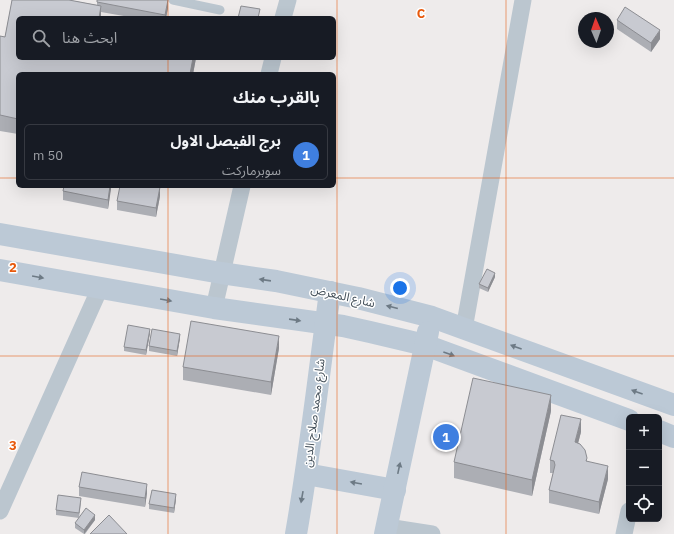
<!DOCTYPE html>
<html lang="ar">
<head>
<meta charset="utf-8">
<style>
  :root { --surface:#171b24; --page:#20242c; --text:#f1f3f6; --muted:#9ea1a6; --line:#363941; --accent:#2563eb }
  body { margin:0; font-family:"IBM Plex Sans","Noto Sans Arabic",sans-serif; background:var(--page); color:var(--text); direction:rtl }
  .controls { position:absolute; right:12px; bottom:12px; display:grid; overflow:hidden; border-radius:6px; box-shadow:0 4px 16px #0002 }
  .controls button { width:36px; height:36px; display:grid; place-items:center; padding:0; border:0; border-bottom:1px solid var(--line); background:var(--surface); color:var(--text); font:20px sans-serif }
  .compass { position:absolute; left:578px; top:12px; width:36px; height:36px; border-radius:50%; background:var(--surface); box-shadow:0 4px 16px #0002; rotate:358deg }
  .you { position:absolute; left:400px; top:288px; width:14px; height:14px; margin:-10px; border:3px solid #fff; border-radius:50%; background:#1a73e8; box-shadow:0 0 0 6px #1a73e833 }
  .badge { display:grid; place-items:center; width:26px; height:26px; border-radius:50%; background:var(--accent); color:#fff; font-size:13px; font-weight:700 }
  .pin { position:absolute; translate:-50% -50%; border:2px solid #fff; box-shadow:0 1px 4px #0006 }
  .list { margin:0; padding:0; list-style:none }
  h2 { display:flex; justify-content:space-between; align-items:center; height:52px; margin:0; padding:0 16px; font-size:17px }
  h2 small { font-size:13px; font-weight:400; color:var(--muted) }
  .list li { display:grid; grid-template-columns:26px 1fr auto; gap:12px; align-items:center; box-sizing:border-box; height:56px; margin:0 8px 8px; padding:0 8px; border:1px solid var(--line); border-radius:6px }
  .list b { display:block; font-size:15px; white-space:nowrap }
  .list p { margin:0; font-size:13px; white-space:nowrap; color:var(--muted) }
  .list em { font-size:13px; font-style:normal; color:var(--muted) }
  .icon { flex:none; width:22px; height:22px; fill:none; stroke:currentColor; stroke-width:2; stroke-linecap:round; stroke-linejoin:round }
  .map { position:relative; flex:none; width:674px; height:534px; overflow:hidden; direction:ltr }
  .search { position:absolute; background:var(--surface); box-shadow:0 4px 16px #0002; left:16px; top:16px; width:320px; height:44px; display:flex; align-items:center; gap:10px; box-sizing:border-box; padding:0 14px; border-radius:6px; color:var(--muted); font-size:15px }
  .panel { position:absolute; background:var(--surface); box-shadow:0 4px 16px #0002; left:16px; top:72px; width:320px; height:116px; border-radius:6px; direction:rtl }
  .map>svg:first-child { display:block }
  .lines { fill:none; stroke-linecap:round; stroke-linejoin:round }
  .lane { stroke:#bbc6cf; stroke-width:9 }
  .street { stroke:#bbc6cf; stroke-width:17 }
  .secondary { stroke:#bcc9d6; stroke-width:22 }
  .wall { fill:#acaeb4 }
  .shaded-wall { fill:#8c8d92 }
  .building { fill:#c8cad1; stroke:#8c8d92 }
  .oneway { fill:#6d7a85 }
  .grid { fill:none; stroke:#e8590c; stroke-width:1; stroke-opacity:0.55 }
  .labels { text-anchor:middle; stroke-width:3; stroke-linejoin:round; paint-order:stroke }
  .street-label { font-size:12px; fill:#434f59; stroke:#fff }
  .grid-label { font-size:13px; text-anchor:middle; font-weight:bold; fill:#e8590c; stroke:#fff; stroke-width:3; stroke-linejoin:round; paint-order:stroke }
</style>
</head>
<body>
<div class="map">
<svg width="674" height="534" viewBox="0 0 674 534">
  <rect width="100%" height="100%" fill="#eeebeb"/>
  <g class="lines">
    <polyline class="lane" points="173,0 220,10"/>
    <g class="street">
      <polyline points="283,18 288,0"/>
      <polyline points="269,74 273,58"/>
      <polyline points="214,308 242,186"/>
      <polyline points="464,329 523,0"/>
      <polyline points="0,511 100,288"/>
      <polyline points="387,527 432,534"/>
      <polyline points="624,534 629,511"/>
    </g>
    <g class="secondary">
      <polyline points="0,234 221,273 276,281 358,298 432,317 674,405"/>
      <polyline points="0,270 214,308 343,326 370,332 425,345 629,420"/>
      <polyline points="659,431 674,437"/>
      <polyline points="306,474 395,490"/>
      <path d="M296,534C310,454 319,373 330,292"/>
      <polyline points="385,534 428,332"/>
    </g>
  </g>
  <g class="wall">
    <polygon points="12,0 69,0 97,5 97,0 168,0 168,8 166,18 135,18 101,12 101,18 18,18 18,58 196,58 193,74 18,74 18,134 0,131 0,36 5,37"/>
    <polygon points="617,20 660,39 651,52 617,29"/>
    <polygon points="224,58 233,58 233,60"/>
    <polygon points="111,186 108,209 63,200 63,191"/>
    <polygon points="160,196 156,217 117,210 117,201"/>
    <polygon points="495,277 488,292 479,288 479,284"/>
    <polygon points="150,333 146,355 124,351 124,347"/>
    <polygon points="180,338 177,356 149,351 149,346"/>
    <polygon points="279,348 271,395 183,380 183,367"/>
    <polygon points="551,411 532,496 454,478 454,462"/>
    <polygon points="581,432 578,443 587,461 608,479 599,514 549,503 549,490 553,473 550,473 550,460"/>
    <polygon points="79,487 147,493 145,507 79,496"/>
    <polygon points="176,499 174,513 149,509 149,504"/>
    <polygon points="81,503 79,518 56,515 56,510"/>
    <polygon points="95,520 85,534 84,534 75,528 75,523"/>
  </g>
  <g class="shaded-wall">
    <polygon points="168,0 168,8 166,18 165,18 165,15"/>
    <polygon points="101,6 101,18 99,18"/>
    <polygon points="660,30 660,39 651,52 651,43"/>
    <polygon points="193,58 196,58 193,74 190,74"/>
    <polygon points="110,186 111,186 111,189 108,209 108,200"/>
    <polygon points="160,187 160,196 156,217 156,208"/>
    <polygon points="495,273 495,277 488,292 488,288"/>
    <polygon points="150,329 150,333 146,355 146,350"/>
    <polygon points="180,334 180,338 177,356 177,351"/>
    <polygon points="279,336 279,348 271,395 271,382"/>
    <polygon points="551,395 551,411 532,496 532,480"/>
    <polygon points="581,419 581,432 575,455 575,442"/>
    <polygon points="608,466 608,479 599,514 599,502"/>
    <polygon points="147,484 147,493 145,507 145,498"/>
    <polygon points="176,494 176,499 174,513 174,508"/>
    <polygon points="95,515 95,520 84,534 84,530"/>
  </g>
  <g class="building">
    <polygon points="12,0 69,0 101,6 99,18 18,18 18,58 193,58 190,74 18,74 18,119 0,115 0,36 5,37"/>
    <polygon points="97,0 168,0 165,15 97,2"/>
    <polygon points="241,6 260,9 258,18 238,18"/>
    <polygon points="625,7 660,30 651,43 617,20"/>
    <polygon points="64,186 110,186 108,200 63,191"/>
    <polygon points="120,186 154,186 160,187 156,208 117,201"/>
    <polygon points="487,269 495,273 488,288 479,284"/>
    <polygon points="191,321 279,336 271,382 183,367"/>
    <polygon points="128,325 150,329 146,350 124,347"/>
    <polygon points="152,329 180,334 177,351 149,346"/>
    <polygon points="473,378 551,395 532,480 454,462"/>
    <polygon points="561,415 581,419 575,442 580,444 585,450 587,458 586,461 608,466 599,502 549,490 555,465 554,461 550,460"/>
    <polygon points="82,472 147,484 145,498 79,487"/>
    <polygon points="152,490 176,494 174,508 149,504"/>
    <polygon points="58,495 81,498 79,513 56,510"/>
    <polygon points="86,508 95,515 84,530 75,523"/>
    <polygon points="109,515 127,534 90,534"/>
  </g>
  <defs><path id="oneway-solid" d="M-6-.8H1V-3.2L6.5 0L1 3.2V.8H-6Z"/></defs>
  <g class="oneway">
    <use href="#oneway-solid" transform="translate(38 277) rotate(10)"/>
    <use href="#oneway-solid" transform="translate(265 280) rotate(-172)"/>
    <use href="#oneway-solid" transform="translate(166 300) rotate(10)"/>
    <use href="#oneway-solid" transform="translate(392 307) rotate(-166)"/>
    <use href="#oneway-solid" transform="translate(295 320) rotate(8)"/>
    <use href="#oneway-solid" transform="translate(516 347) rotate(-160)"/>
    <use href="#oneway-solid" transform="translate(449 354) rotate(20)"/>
    <use href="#oneway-solid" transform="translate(637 392) rotate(-160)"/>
    <use href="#oneway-solid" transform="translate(399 468) rotate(-78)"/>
    <use href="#oneway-solid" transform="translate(356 483) rotate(-170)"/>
    <use href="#oneway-solid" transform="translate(302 497) rotate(100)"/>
  </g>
  <path class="grid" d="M168,0V18M337,0V534M506,0V534M168,58V74M0,178H18M334,178H674M168,186V534M0,356H674"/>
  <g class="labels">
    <g class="street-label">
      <text transform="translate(343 296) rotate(13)" y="4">شارع المعرض</text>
      <text transform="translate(314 413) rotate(-83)" y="4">شارع محمد صلاح الدين</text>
    </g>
  </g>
  <g class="grid-label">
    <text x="421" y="18">C</text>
    <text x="13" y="272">2</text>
    <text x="13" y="450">3</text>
  </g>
</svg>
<div class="controls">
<button>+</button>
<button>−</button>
<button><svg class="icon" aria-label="locate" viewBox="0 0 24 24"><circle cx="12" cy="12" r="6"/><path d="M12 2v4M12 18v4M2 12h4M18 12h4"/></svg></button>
</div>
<svg class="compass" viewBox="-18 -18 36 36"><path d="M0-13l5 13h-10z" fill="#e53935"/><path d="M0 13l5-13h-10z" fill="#9ea1a6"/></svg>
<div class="you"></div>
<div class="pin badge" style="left:446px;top:437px;background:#3f7fe0">1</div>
<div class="search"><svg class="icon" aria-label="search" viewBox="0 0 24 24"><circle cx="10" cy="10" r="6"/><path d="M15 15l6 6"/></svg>ابحث هنا</div>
<section class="panel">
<h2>بالقرب منك<small></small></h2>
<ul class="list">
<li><span class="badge" style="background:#3f7fe0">1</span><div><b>برج الفيصل الاول</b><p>سوبرماركت</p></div><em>50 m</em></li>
</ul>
</section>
</div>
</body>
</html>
